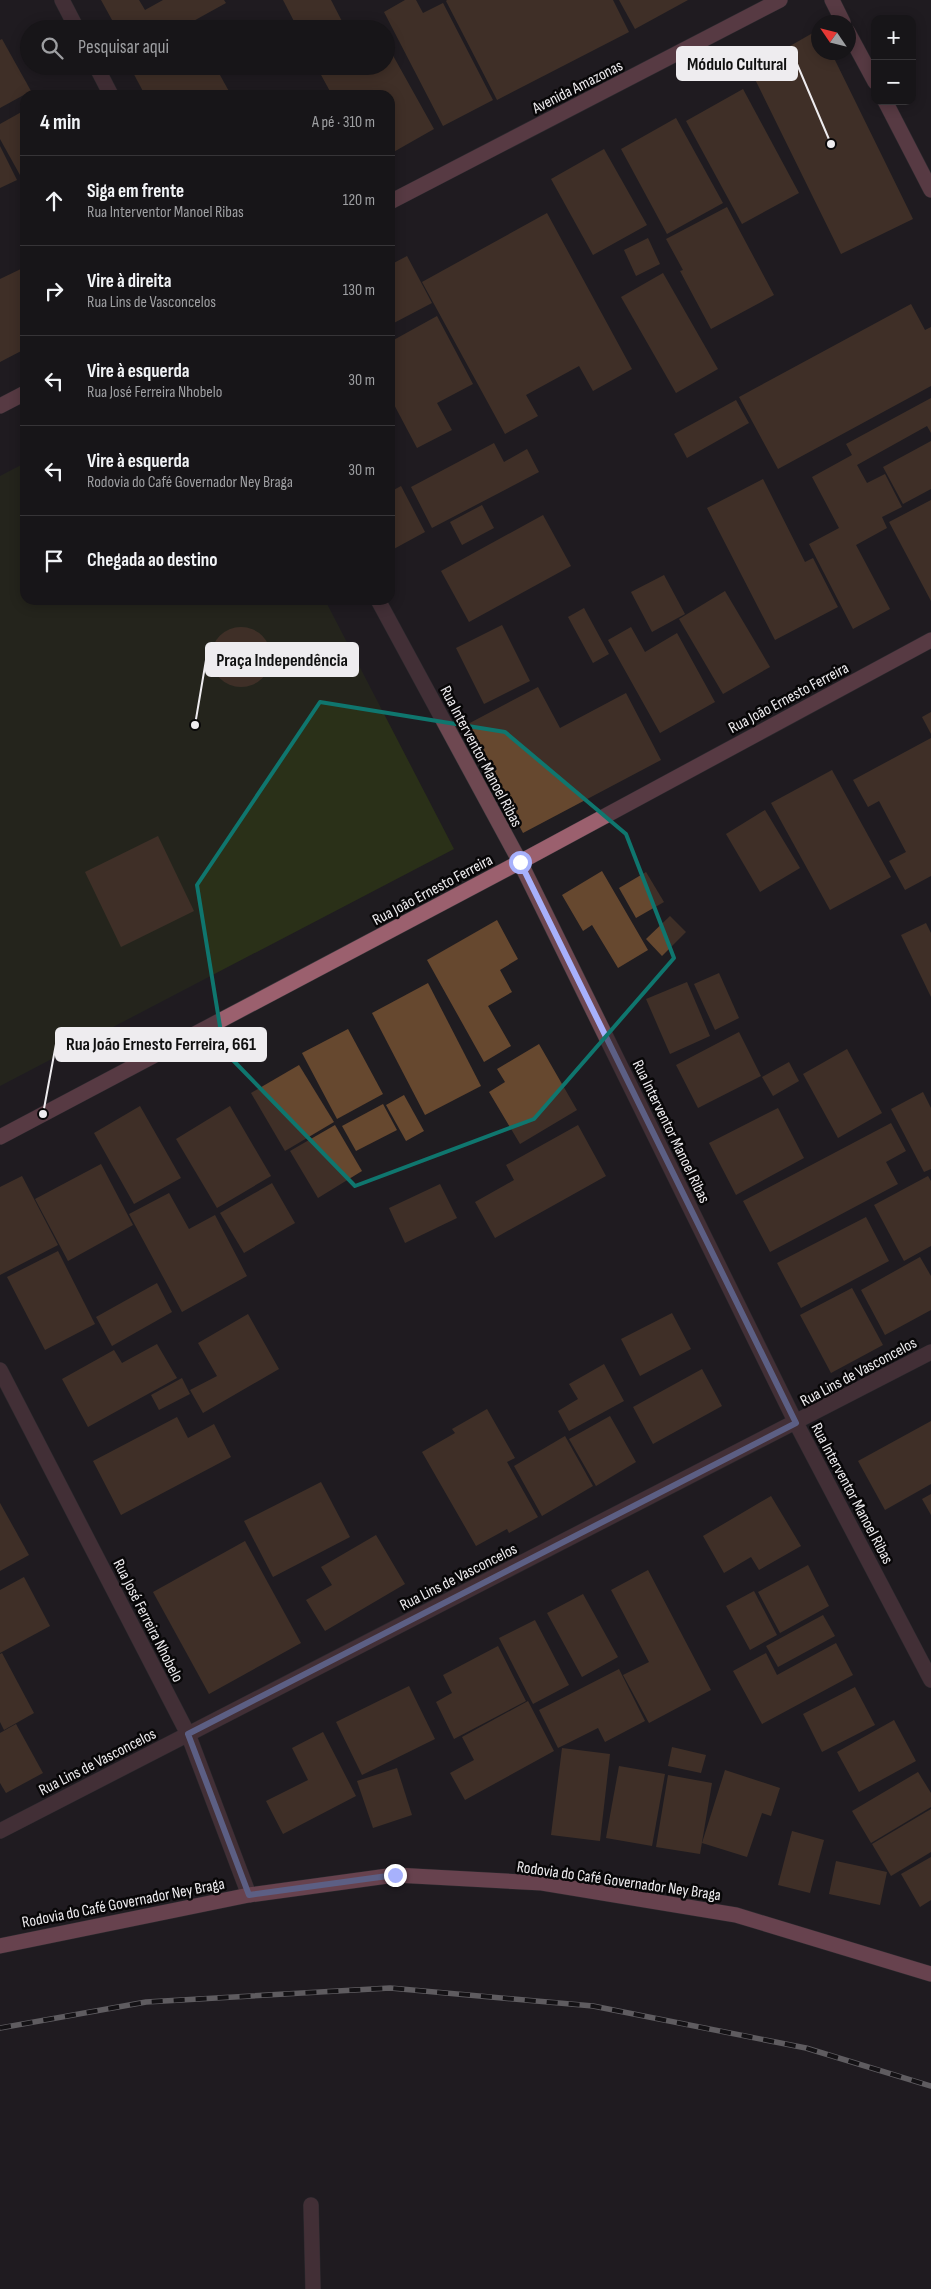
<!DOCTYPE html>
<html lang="pt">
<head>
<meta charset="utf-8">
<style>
  :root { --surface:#171518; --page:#201e21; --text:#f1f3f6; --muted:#9e9fa2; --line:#363437 }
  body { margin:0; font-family:"Sofia Sans Condensed",sans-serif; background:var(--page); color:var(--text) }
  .controls { position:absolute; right:15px; top:15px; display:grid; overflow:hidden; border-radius:10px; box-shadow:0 2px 12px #0003 }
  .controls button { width:45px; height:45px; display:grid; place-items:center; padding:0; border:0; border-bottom:1px solid var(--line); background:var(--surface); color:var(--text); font:25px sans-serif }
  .compass { position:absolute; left:811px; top:15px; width:45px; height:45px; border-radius:50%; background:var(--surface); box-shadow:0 2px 12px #0003; rotate:305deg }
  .stop { position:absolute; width:15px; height:15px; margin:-11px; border:4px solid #a7b1fc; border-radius:50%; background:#fff }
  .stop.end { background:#a7b1fc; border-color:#fff; box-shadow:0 1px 5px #0008 }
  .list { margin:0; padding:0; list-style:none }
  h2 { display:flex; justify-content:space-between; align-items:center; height:65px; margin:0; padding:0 20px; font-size:21px }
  h2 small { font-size:16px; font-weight:400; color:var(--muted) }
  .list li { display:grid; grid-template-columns:32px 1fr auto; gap:15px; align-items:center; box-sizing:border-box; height:90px; padding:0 20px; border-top:1px solid var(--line) }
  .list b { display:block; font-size:19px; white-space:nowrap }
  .list p { margin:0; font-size:16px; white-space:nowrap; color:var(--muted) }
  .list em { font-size:16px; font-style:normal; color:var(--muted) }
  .icon { flex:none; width:28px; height:28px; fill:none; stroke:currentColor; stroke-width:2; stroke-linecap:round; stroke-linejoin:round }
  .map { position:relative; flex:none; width:931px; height:2289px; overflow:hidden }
  .search { position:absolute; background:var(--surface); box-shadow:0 2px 12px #0003; left:20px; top:20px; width:375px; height:55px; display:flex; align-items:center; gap:12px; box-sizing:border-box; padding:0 18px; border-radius:28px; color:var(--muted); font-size:19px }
  .panel { position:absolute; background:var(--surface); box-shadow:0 2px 12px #0003; left:20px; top:90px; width:375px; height:515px; border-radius:15px }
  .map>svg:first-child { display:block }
  .green { fill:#2a3018 }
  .building { fill:#66482f }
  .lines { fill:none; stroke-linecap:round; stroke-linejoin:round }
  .street-casing { stroke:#3c393d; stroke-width:16 }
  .secondary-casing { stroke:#3c393d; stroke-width:16 }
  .primary-casing { stroke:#3c393d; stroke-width:16 }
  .street { stroke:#6e4851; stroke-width:15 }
  .secondary { stroke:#9b606e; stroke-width:15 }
  .primary { stroke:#bf7285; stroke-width:15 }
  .rail-casing { stroke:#adabae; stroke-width:5.5 }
  .rail { stroke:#080708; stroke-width:4; stroke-dasharray:11; stroke-linecap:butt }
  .route { stroke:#a7b1fc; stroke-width:6 }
  .marked { fill:none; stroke:#0f766e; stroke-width:4; stroke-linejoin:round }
  .labels { text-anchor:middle; stroke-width:5; stroke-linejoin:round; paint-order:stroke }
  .street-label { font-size:16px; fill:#eeecef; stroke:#080708 }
  .leader { fill:none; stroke:#eeecef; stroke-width:2 }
  .callout-dot { fill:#eeecef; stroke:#080708; stroke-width:2 }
  .callout { fill:#eeecef; stroke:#eeecef; stroke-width:2 }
  .callout-label { font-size:18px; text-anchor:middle; font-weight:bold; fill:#111 }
</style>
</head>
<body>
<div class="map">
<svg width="931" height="2289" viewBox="0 0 931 2289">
  <rect width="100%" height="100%" fill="#1f1c20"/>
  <polygon class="green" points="25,463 25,600 325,600 454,849 0,1086 0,476"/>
  <g class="building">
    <polygon points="101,0 139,0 145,10 163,0 224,0 226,3 179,29 117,29"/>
    <polygon points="283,0 331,0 346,29 298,29"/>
    <polygon points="405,0 416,0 423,13 443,3 493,100 443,126 384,12"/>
    <polygon points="447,0 613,0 629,32 497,100 446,1"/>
    <polygon points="619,0 688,0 635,29"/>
    <polygon points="818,30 818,52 831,52 913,219 841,254 750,69"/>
    <polygon points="2,39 31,91 0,108 0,40"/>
    <polygon points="386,43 434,129 390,154 390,95 332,95 320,73 332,66 386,66"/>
    <polygon points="215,66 231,95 145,95 130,67"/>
    <polygon points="743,89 799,193 742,224 686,121"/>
    <polygon points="25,110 25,184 0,139 0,124"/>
    <polygon points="676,118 723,203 667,234 621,149"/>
    <polygon points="0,146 17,180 0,188"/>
    <polygon points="604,149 647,225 593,255 551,179"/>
    <polygon points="727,207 774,295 711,329 680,271 683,270 666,239"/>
    <polygon points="547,213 632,369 593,391 579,366 526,395 538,416 505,434 422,282"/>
    <polygon points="648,238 660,264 636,276 624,250"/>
    <polygon points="407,256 432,303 390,325 390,265"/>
    <polygon points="25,267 25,349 0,362 0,279"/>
    <polygon points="663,273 718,369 676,393 621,297"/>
    <polygon points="911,304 925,330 931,327 931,386 778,469 739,397"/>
    <polygon points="437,316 473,384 437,403 452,430 417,448 390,397 390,342"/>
    <polygon points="931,398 931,433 927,426 857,465 867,483 885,474 902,507 882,517 887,528 856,545 890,609 853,629 809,544 839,528 812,477 852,455 846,444"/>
    <polygon points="736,400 749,423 687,458 674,434"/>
    <polygon points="931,441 931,489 903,504 883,467"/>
    <polygon points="494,443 504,462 527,449 539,472 432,528 411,487"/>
    <polygon points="763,479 805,562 813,558 838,607 775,640 707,508"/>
    <polygon points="401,486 425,532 390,551 390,492"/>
    <polygon points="931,500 931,601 889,522"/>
    <polygon points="482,505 494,528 462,545 450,522"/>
    <polygon points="543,515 571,566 469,622 441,571"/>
    <polygon points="664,575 685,614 652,632 631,592"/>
    <polygon points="725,591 770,667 723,694 679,619"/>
    <polygon points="584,608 609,654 593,663 568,617"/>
    <polygon points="502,625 530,681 484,704 456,648"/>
    <polygon points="631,627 645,652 677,633 715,702 660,733 608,640"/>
    <circle cx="241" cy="657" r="30"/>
    <polygon points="538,687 560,728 626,693 661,760 523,833 466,725"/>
    <polygon points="931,712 931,734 922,717"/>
    <polygon points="931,738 931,876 905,890 889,861 906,852 879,801 868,807 853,780"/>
    <polygon points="832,770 891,877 830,910 771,803"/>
    <polygon points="765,810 800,868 760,892 726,834"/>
    <polygon points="158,836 194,911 121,947 85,872"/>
    <polygon points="602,871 648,950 618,968 592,925 583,931 562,895"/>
    <polygon points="646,872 664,902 636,918 619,888"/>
    <polygon points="670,916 686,932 662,956 646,939"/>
    <polygon points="497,920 518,959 500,970 512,992 488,1006 511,1046 484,1062 427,960"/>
    <polygon points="926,923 931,933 931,997 901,935"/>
    <polygon points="719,973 739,1018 715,1030 694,984"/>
    <polygon points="687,982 710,1036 670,1054 646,999"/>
    <polygon points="428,983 481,1086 425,1115 372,1013"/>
    <polygon points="348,1029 383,1094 337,1119 302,1053"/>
    <polygon points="739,1032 761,1076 698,1108 676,1065"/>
    <polygon points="539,1044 577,1110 520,1144 489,1092 505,1082 497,1069"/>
    <polygon points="847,1049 882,1113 838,1138 803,1074"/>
    <polygon points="789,1062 799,1081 773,1096 762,1077"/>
    <polygon points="299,1065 334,1122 285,1151 251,1093"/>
    <polygon points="923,1092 931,1108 931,1169 924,1172 891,1109"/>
    <polygon points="404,1095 424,1131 406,1141 386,1105"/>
    <polygon points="383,1104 397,1130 356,1151 342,1126"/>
    <polygon points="140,1106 181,1178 134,1204 94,1133"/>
    <polygon points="230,1106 271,1176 217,1208 176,1139"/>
    <polygon points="778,1108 804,1158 736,1195 709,1143"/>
    <polygon points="891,1123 906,1151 886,1162 898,1184 770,1252 743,1201"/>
    <polygon points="335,1125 362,1171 318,1198 290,1151"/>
    <polygon points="578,1125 606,1176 495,1238 475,1202 514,1180 506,1165"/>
    <polygon points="101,1164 133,1225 68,1261 35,1199"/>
    <polygon points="22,1176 58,1245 0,1275 0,1187"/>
    <polygon points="928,1176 931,1181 931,1246 904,1261 874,1205"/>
    <polygon points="272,1183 295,1223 244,1253 220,1213"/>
    <polygon points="440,1184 457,1218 405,1243 389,1208"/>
    <polygon points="169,1193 189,1229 215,1215 247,1276 182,1312 129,1214"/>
    <polygon points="866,1217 889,1261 801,1308 777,1263"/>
    <polygon points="58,1251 95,1324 45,1350 7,1277"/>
    <polygon points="920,1257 931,1276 931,1310 885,1335 861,1290"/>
    <polygon points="157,1283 172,1312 112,1346 96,1317"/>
    <polygon points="852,1288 883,1345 831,1373 800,1315"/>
    <polygon points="672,1313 691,1349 640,1376 621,1339"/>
    <polygon points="248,1314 279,1369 203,1413 190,1390 217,1376 198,1343"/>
    <polygon points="157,1344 177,1378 88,1427 62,1379 114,1350 122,1363"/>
    <polygon points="604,1364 624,1401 569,1431 558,1411 578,1399 569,1384"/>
    <polygon points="702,1369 722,1406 653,1444 633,1407"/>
    <polygon points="182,1378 190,1394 159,1410 151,1395"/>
    <polygon points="487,1409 515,1458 507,1462 538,1517 509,1533 507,1529 476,1546 422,1452 455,1433 452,1429"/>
    <polygon points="610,1416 636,1462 596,1486 569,1439"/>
    <polygon points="177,1417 188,1438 214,1424 231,1457 121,1515 93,1461"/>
    <polygon points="931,1421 931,1484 885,1510 858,1461"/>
    <polygon points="565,1436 593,1486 542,1516 514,1466"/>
    <polygon points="321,1482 350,1537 273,1577 244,1521"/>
    <polygon points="931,1494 931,1515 922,1499"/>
    <polygon points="771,1496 801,1546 759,1570 751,1557 724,1573 703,1536"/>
    <polygon points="0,1503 29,1555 0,1571"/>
    <polygon points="376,1535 405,1584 325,1631 306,1600 332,1585 321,1567"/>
    <polygon points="245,1541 301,1643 209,1694 153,1592"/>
    <polygon points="808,1565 829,1606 780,1633 758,1592"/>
    <polygon points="648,1570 711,1690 649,1723 623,1675 649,1662 611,1590"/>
    <polygon points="24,1577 50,1626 0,1653 0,1590"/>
    <polygon points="754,1591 777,1635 750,1650 726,1606"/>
    <polygon points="583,1594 618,1657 582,1677 547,1613"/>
    <polygon points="823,1615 835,1636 778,1667 766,1646"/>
    <polygon points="535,1620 569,1685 533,1704 499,1638"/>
    <polygon points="836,1643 853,1675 762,1724 733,1671 766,1653 777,1675"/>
    <polygon points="498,1646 526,1701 454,1739 436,1702 452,1693 443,1675"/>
    <polygon points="2,1653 34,1713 4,1730 0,1722 0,1654"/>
    <polygon points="619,1669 645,1721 605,1742 598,1728 558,1748 539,1710"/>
    <polygon points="409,1686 435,1739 362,1775 336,1722"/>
    <polygon points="855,1687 875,1725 822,1752 803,1714"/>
    <polygon points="528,1701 554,1751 465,1800 450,1773 474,1760 462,1737"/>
    <polygon points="894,1720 916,1761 859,1792 837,1752"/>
    <polygon points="16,1724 43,1773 6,1793 0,1783 0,1733"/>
    <polygon points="323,1732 356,1796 283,1834 266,1801 308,1780 292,1748"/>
    <polygon points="672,1747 706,1755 701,1773 668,1766"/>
    <polygon points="562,1748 610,1754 600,1841 551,1835"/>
    <polygon points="619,1766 665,1774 652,1846 606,1838"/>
    <polygon points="397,1768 412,1815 373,1828 357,1781"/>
    <polygon points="725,1770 780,1788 771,1816 762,1813 747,1857 702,1843"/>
    <polygon points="918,1772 931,1793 931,1807 871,1843 852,1811"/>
    <polygon points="668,1775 712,1783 700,1854 656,1847"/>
    <polygon points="931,1809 931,1852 891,1876 872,1844"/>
    <polygon points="792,1831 824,1840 810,1893 778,1885"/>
    <polygon points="931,1857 931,1900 920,1907 901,1874"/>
    <polygon points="836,1861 887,1872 880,1905 829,1894"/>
  </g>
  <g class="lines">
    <g class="street-casing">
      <g id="street">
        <polyline points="62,0 77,29"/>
        <polyline points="96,66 111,95"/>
        <polyline points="378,600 520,862 796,1423 931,1680"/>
        <polyline points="0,1370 188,1734 249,1895"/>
        <polyline points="0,1831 931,1352"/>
        <polyline points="311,2205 313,2289"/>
      </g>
    </g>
    <g class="secondary-casing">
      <g id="secondary">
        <polyline points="832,0 843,22"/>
        <polyline points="848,32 875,82"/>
        <polyline points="885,101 931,190"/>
        <polyline points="390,202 780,0"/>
        <polyline points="0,406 25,393"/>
        <polyline points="0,1137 520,862 931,640"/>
      </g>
    </g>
    <g class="primary-casing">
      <polyline id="primary" points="0,1946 249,1895 395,1875 542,1883 736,1915 931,1974"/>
    </g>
    <use href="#street" class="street"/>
    <use href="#secondary" class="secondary"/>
    <use href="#primary" class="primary"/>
    <g class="rail-casing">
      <polyline id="rail" points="0,2028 146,2002 390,1988 593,2006 806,2048 931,2086"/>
    </g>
    <use href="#rail" class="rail"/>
  </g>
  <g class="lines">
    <polyline class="route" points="395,1875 249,1895 188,1734 796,1423 520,862"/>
  </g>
  <path d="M0 0H931V2289H0ZM320,702L505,732L626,834L674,958L534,1119L355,1186L224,1051L197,885Z" fill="#1f1c20" fill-opacity=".55" fill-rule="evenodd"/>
  <path class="marked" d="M320,702L505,732L626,834L674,958L534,1119L355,1186L224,1051L197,885Z"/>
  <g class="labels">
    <g class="street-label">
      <text transform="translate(577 86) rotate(-27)" y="6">Avenida Amazonas</text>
      <text transform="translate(788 697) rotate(-28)" y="6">Rua João Ernesto Ferreira</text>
      <text transform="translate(482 756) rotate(62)" y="6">Rua Interventor Manoel Ribas</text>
      <text transform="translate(432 889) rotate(-28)" y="6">Rua João Ernesto Ferreira</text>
      <text transform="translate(672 1131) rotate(64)" y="6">Rua Interventor Manoel Ribas</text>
      <text transform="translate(858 1371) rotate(-28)" y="6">Rua Lins de Vasconcelos</text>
      <text transform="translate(853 1493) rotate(62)" y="6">Rua Interventor Manoel Ribas</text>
      <text transform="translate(458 1576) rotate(-27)" y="6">Rua Lins de Vasconcelos</text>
      <text transform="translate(149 1620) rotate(63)" y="6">Rua José Ferreira Nhobelo</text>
      <text transform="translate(97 1761) rotate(-27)" y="6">Rua Lins de Vasconcelos</text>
      <text transform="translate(619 1880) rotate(8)" y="6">Rodovia do Café Governador Ney Braga</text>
      <text transform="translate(123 1902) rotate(-11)" y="6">Rodovia do Café Governador Ney Braga</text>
    </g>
  </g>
  <path class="leader" d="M831 144L797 64M195 725L206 660M43 1114L56 1044"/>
  <g class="callout-dot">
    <circle cx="831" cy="144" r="5"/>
    <circle cx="195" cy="725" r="5"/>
    <circle cx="43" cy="1114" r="5"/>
  </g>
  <g class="callout">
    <rect x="677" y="47" width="120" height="33" rx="5"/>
    <rect x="206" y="643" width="152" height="33" rx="5"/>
    <rect x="56" y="1028" width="210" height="33" rx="5"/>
  </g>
  <g class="callout-label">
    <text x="737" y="70">Módulo Cultural</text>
    <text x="282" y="666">Praça Independência</text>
    <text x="161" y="1050">Rua João Ernesto Ferreira, 661</text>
  </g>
</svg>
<div class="controls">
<button>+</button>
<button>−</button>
</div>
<svg class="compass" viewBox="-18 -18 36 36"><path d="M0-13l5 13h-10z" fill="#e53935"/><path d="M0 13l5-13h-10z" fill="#9e9fa2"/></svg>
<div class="stop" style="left:520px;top:862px"></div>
<div class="stop end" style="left:395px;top:1875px"></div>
<div class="search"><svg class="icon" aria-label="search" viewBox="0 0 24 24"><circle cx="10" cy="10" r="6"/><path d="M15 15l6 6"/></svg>Pesquisar aqui</div>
<section class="panel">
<h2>4 min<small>A pé · 310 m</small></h2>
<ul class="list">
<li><svg class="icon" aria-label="ahead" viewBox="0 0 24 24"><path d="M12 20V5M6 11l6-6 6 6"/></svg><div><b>Siga em frente</b><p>Rua Interventor Manoel Ribas</p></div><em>120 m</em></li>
<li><svg class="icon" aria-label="right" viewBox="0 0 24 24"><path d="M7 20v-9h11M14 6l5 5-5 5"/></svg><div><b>Vire à direita</b><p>Rua Lins de Vasconcelos</p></div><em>130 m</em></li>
<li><svg class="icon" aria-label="left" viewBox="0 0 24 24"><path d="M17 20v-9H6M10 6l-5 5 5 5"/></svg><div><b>Vire à esquerda</b><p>Rua José Ferreira Nhobelo</p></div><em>30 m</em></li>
<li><svg class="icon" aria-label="left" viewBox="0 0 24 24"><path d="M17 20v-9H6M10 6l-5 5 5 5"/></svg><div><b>Vire à esquerda</b><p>Rodovia do Café Governador Ney Braga</p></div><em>30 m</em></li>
<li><svg class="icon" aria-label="arrive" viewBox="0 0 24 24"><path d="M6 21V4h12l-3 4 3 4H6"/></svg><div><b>Chegada ao destino</b></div></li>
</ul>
</section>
</div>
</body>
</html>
